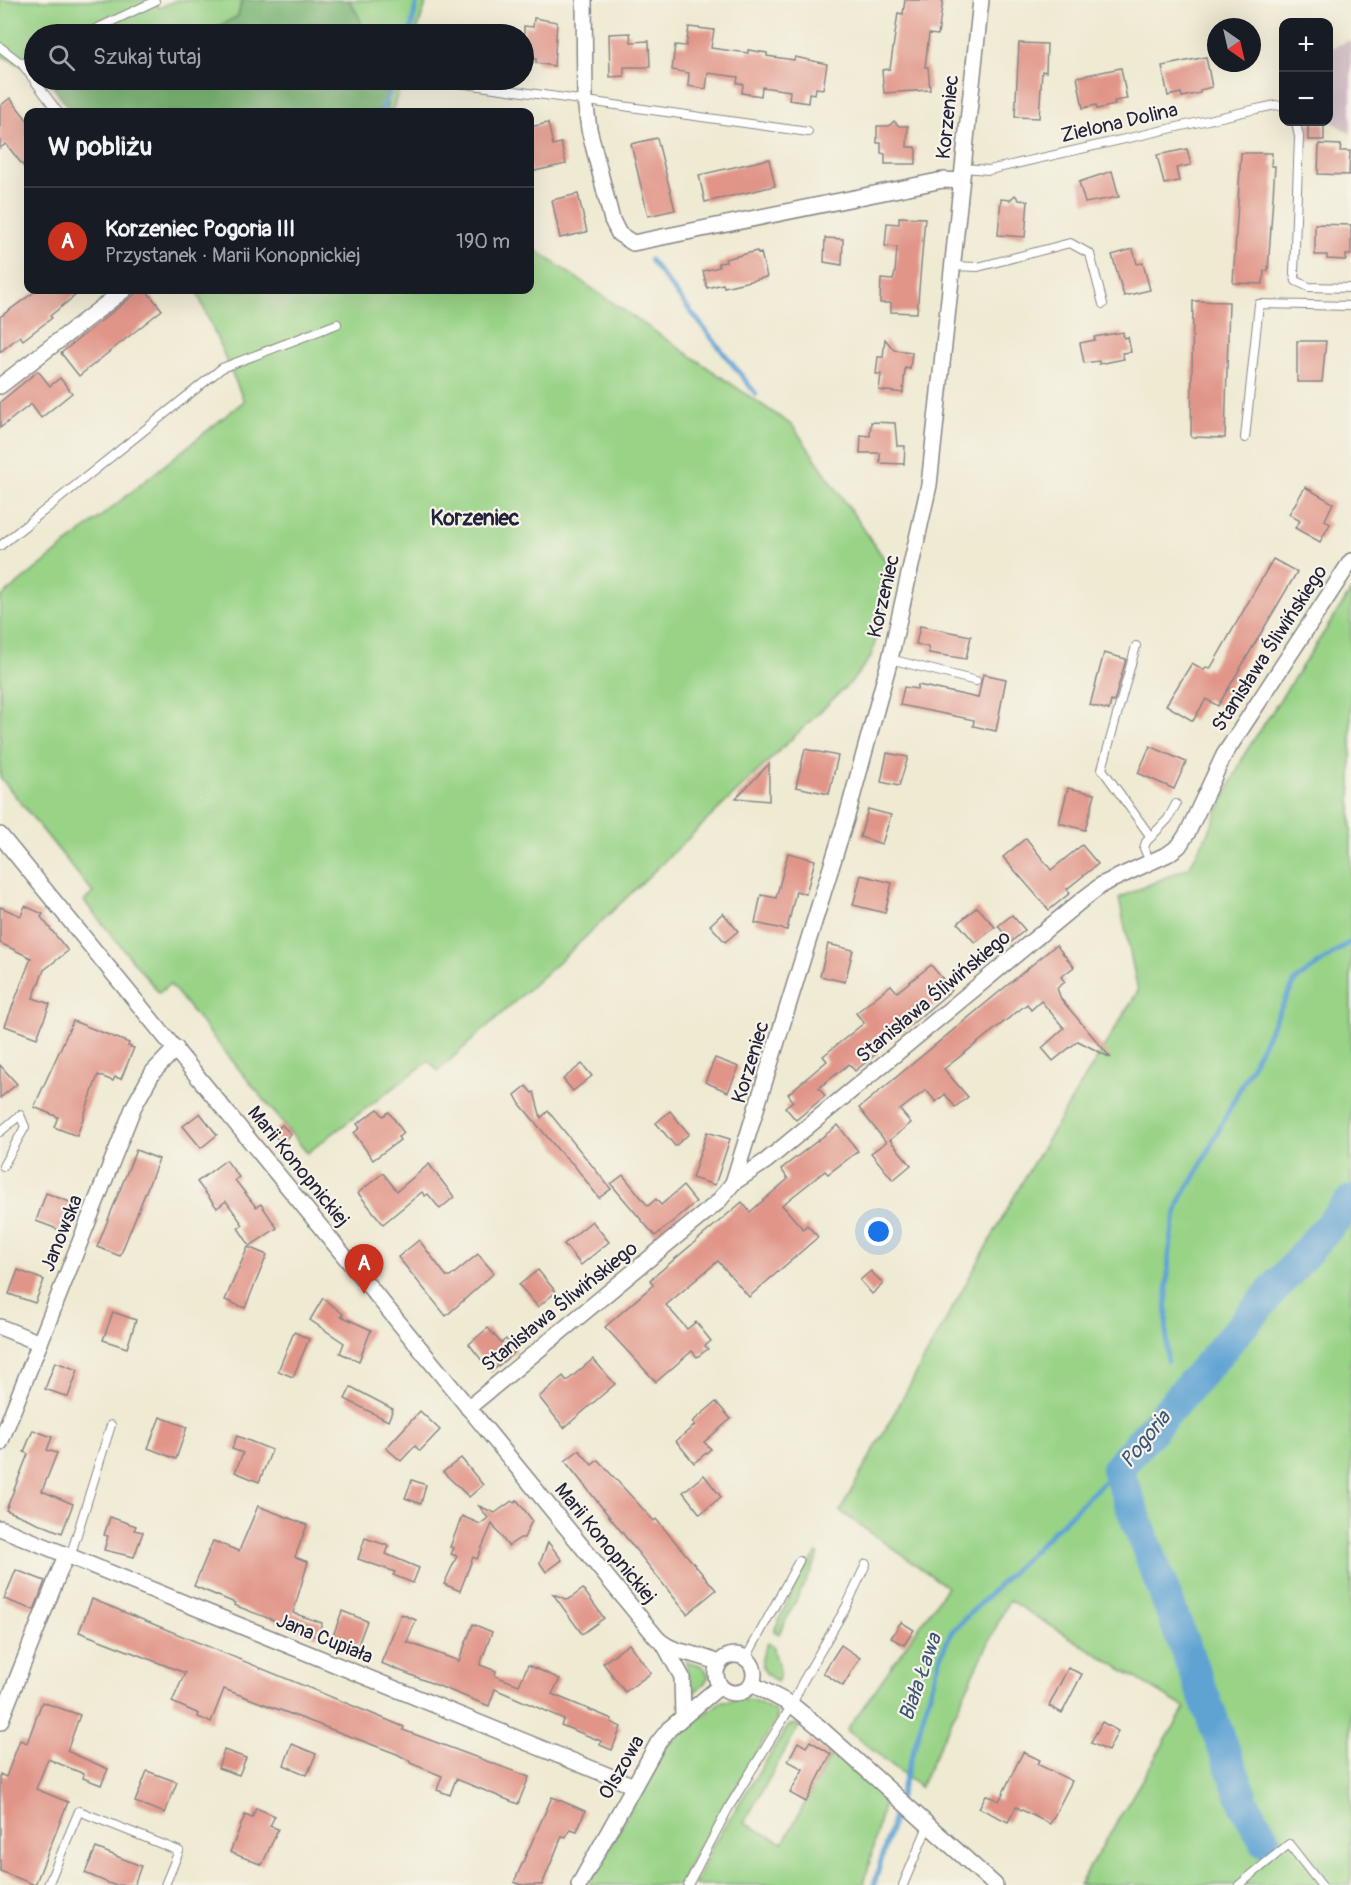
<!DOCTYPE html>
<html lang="pl">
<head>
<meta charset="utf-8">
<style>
  :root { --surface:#171b24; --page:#242831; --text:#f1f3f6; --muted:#9ea1a6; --line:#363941; --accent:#c8321e }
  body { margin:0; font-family:Pangolin,sans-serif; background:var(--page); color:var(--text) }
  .controls { position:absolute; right:18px; top:18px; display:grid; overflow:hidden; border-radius:12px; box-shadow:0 6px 24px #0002 }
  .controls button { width:54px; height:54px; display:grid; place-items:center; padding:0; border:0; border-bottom:2px solid var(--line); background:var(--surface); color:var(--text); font:30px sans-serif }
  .compass { position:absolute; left:1207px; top:18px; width:54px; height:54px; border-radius:50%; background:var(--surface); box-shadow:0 6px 24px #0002; rotate:146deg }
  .you { position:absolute; left:879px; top:1232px; width:21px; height:21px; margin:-15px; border:4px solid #fff; border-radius:50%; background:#1a73e8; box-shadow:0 0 0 9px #1a73e833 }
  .badge { display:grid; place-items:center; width:39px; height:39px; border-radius:50%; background:var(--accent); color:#fff; font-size:20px; font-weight:700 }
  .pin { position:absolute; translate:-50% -50px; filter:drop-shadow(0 2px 3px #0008) }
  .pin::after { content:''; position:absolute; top:32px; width:21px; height:18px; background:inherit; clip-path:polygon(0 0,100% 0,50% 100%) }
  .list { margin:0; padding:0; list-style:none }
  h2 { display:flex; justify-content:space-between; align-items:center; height:78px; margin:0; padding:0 24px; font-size:26px }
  h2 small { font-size:20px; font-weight:400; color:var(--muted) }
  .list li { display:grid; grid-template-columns:39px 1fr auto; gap:18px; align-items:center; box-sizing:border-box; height:108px; padding:0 24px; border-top:2px solid var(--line) }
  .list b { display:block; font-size:22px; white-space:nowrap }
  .list p { margin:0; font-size:20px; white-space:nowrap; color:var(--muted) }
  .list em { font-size:20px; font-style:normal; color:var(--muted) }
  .icon { flex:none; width:33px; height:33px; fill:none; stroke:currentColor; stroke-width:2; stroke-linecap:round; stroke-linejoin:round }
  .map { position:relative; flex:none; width:1351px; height:1885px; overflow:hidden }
  .search { position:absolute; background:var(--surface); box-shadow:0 6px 24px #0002; left:24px; top:24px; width:510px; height:66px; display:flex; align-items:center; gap:15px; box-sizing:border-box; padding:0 21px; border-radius:33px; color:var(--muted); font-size:22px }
  .panel { position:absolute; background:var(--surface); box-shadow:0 6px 24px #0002; left:24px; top:108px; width:510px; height:186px; border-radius:12px }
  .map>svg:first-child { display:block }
  .industrial { fill:#d2bdc5 }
  .green { fill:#98d386; stroke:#5d7a60; stroke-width:1.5 }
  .forest { fill:#7ab573; stroke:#4e6c57; stroke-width:1.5 }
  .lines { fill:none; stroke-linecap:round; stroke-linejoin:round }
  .stream { stroke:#5ea3d3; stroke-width:5 }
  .river { stroke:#5ea3d3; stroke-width:32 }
  .building { fill:#e19588 }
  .service-casing { stroke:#888686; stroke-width:10 }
  .minor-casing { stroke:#888686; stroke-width:18 }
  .service { stroke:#fff; stroke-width:8 }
  .minor { stroke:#fff; stroke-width:15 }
  .labels { text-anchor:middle; stroke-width:4.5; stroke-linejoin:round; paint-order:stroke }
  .street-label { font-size:20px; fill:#22223b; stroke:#f7f3e8 }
  .neighbourhood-label { font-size:21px; font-weight:bold; fill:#22223b; stroke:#f7f3e8 }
  .water-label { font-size:21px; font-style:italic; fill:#3a5678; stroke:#f7f3e8 }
</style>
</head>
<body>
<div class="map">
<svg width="1351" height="1885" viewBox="0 0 1351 1885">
  <rect width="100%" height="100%" fill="#f7f3e8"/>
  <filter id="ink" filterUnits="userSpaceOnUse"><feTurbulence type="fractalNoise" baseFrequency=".0167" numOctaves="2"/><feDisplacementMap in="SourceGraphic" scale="12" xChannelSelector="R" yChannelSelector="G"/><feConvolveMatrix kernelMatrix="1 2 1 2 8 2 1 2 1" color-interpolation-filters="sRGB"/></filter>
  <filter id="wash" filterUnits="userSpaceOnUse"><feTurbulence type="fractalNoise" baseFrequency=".008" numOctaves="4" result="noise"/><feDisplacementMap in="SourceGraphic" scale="24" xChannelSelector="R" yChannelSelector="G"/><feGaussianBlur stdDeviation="1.35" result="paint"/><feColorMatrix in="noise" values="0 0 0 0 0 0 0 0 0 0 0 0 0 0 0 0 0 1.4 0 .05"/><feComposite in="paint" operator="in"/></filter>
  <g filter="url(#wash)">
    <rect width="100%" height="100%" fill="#efead2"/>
    <polygon class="industrial" points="1351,40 1351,134 1329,120 1328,49"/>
    <g class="green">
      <polygon points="0,0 155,0 159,8 176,0 242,0 238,16 205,34 34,34 34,72 0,55"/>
      <polygon points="349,0 427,0 416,34 365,34 358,15"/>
      <polygon points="381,80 402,80 392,112 387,112 387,97"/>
      <polygon points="530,246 793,426 894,573 871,657 852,681 575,947 438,1071 429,1061 307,1153 170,984 159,993 84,901 93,893 0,777 0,598 244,401 196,290 530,290"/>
      <polygon points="1351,591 1351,1885 1079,1885 1185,1708 1009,1600 920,1787 847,1730 947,1587 840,1511 1029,1170 1138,991 1119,898 1189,867 1209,831 1245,753"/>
      <polygon points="817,1553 819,1555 779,1634 774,1631 798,1579"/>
      <path d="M768,1643L774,1647C774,1661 785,1668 777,1682C759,1671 758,1661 768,1643Z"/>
      <polygon points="686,1661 703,1666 709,1676 705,1683 691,1695"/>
      <polygon points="752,1699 775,1711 777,1719 691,1861 681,1885 588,1885 670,1740 722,1701"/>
      <polygon points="800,1724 744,1823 783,1843 833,1752 885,1798 864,1885 694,1885 712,1846 789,1725"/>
    </g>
    <g class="forest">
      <polygon points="242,0 349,0 358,15 365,34 205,34 238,16"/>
      <polygon points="48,80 381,80 387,97 387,112 72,112"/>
    </g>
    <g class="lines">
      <g class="stream">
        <polyline points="410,34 417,0"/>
        <polyline points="381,112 394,80"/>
        <polyline points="650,260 756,394"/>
        <path d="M1167,1361C1166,1322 1163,1208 1192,1182L1295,981L1351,941"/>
        <polyline points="874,1885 942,1652 952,1631 1117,1469"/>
      </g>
      <g class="river">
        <polyline points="1241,1794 1117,1469 1351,1201"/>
        <polyline points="1246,1807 1265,1841"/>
      </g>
    </g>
    <g id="blocks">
      <g class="building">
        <polygon points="905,0 943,0 938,35 929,34 925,67 928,67 930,90 884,93 882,70 890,69 898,13 903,14"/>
        <polygon points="534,18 557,22 554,66 536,63 536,59 524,57 524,26 533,27"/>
        <polygon points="689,27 714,30 711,48 748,53 748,50 767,53 767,56 794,60 795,57 827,64 823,89 816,88 815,94 809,93 808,103 789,100 790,91 762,87 761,96 742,93 743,84 737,83 738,77 708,73 706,89 688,86 689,73 672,70 675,45 686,46"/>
        <polygon points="630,33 631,42 649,41 650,67 624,67 624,76 610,77 609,34"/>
        <polygon points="1019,43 1047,44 1046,72 1042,71 1039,118 1015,117"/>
        <polygon points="1206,57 1212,87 1200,90 1200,93 1182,97 1181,93 1168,96 1162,66"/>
        <polygon points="1121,68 1127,99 1114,101 1115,105 1097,109 1096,105 1083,108 1077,77"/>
        <polygon points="10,98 28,121 28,172 6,144 0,148 0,106"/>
        <polygon points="894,121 899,126 908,126 907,147 916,147 916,164 885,164 885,154 881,153 881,143 877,143 877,126 889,126"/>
        <polygon points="548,123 553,145 561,143 566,164 530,172 530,127"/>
        <rect x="1308" y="123" width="16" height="17"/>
        <polygon points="657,138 675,210 648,216 631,144"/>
        <polygon points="1319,144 1341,145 1340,151 1350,151 1349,175 1318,174"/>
        <polygon points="1187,149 1191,165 1176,168 1179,181 1164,184 1157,155"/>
        <polygon points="1241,153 1272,153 1271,166 1275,166 1268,271 1264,271 1263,284 1233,283"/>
        <polygon points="769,159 775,186 705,202 699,175"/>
        <polygon points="1112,171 1119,197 1085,203 1079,182"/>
        <polygon points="578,194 587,232 560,238 552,200"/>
        <polygon points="1015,195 1019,200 1028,201 1025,237 998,235 1001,199 1010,200"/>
        <polygon points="899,217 925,218 917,313 891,312 891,303 880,303 881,279 893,280 895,273 897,247 885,246 887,223 899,224"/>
        <polygon points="1315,224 1351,225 1351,255 1346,255 1346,260 1327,259 1327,255 1315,255"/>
        <polygon points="825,238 843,239 842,265 824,262"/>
        <polygon points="1133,249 1137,264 1143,263 1150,290 1124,296 1112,255"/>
        <polygon points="757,251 758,254 761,253 767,277 724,287 723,284 707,288 703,271 719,267 718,263 726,262 725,259"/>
        <polygon points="37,290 82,290 50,316 52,318 23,340 20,336 0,352 0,317"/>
        <polygon points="140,290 146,290 162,310 79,376 61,353"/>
        <polygon points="1193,301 1229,302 1225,438 1191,437"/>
        <polygon points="1123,332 1124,338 1128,337 1131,352 1122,353 1124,359 1099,364 1099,361 1084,363 1080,343 1095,340 1094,337"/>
        <polygon points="885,339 894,350 912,352 910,369 905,368 903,393 879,390 881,374 876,374 878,357 883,357"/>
        <polygon points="1297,341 1326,341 1322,382 1297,382"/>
        <polygon points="38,371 50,386 60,378 72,393 41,418 31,404 0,428 0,402"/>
        <polygon points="871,422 895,423 897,446 905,446 904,464 880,463 880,453 860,453 861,435 870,436"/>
        <polygon points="1305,487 1333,503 1325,520 1330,524 1320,542 1295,528 1300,521 1289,514"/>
        <polygon points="1273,559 1297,572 1218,706 1206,699 1193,721 1166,705 1192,663 1204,670 1206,667 1210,669"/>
        <polygon points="920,626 971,636 966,659 929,653 928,647 916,644"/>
        <polygon points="1104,653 1126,659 1114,702 1111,701 1109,710 1090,705"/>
        <polygon points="983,674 1006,679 996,731 973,726 974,720 900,705 904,687 917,689 918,685 978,698"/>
        <polygon points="1150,746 1186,762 1174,789 1138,773"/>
        <polygon points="805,749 838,756 829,794 796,787"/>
        <polygon points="887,753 908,757 899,786 881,782"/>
        <polygon points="769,764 769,801 736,798"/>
        <polygon points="1068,788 1095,794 1085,830 1059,823"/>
        <polygon points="868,809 891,815 882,844 860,837"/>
        <polygon points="1026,838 1051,870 1082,845 1098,864 1067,889 1070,893 1049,910 1003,857"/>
        <polygon points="788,853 815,860 806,894 796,891 787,930 755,923 761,895 776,898"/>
        <polygon points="861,875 892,883 885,913 853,905"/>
        <polygon points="25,906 43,914 41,917 68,951 44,970 33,998 50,1004 37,1038 5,1026 31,958 0,943 0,907 21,916"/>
        <polygon points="977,907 995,927 975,943 958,923"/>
        <polygon points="723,913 738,931 725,942 710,925"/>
        <polygon points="1012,915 1025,930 1011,942 998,926"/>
        <polygon points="828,944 853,950 845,982 820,976"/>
        <polygon points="1056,945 1074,967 1061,977 1065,982 1057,988 1061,999 1111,1058 1078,1041 1053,1061 1042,1048 1064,1028 1041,1001 1031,1010 1027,1004 944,1069 968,1097 955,1107 945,1094 936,1102 926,1090 900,1110 911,1123 890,1140 911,1165 893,1180 871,1153 886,1142 859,1108"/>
        <polygon points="931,965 952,990 901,1033 894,1025 869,1046 876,1054 855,1071 849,1064 819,1088 825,1096 796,1120 785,1107 793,1101 788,1094 827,1061 823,1056 864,1023 856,1013 891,985 897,992"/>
        <polygon points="73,1021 129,1043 128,1046 134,1048 121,1079 115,1077 113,1081 98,1075 77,1136 54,1127 58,1117 34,1107"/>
        <polygon points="715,1058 739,1067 728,1092 705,1082"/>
        <polygon points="582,1064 592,1076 573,1091 563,1079"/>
        <polygon points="0,1065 17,1084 0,1098"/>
        <polygon points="526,1086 532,1093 534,1092 541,1118 548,1111 611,1189 599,1198 574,1165 558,1150 520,1104 515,1095"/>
        <polygon points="378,1109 383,1116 389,1112 404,1133 398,1137 400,1140 373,1160 354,1133 360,1128 357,1124"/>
        <polygon points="670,1111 689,1134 675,1146 656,1123"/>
        <polygon points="200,1113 217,1135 201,1148 183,1126"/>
        <polygon points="282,1125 291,1134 281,1143 272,1133"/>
        <polygon points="838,1125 858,1151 828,1174 825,1171 782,1205 803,1229 807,1225 818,1237 749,1297 718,1261 666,1305 687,1329 696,1322 711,1341 705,1346 708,1349 697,1357 692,1351 656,1382 605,1327 653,1285 650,1280 742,1202 750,1212 788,1179 781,1169"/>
        <polygon points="707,1132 730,1139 715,1185 692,1178"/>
        <polygon points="136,1150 159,1159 120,1256 97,1247"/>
        <polygon points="226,1160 239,1177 235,1180 256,1207 261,1204 277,1228 250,1246 238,1228 243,1225 226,1201 217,1208 197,1182"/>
        <polygon points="429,1164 454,1197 440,1209 428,1194 425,1196 422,1192 383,1224 358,1193 383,1173 397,1191"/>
        <polygon points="623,1175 648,1206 656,1199 661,1205 683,1186 696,1202 655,1236 611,1184"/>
        <polygon points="46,1193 75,1204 65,1232 36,1221"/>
        <polygon points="592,1221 609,1242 581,1265 564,1244"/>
        <polygon points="419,1240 447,1277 450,1277 478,1254 494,1273 446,1316 398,1257"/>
        <polygon points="248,1247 267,1255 245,1308 225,1300"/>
        <polygon points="18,1270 44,1280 35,1303 9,1294"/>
        <polygon points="538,1270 556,1292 538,1307 519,1285"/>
        <polygon points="871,1271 883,1284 872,1294 860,1280"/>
        <polygon points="323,1298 343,1314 341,1316 371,1330 359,1361 340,1353 344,1343 310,1320"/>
        <polygon points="113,1312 136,1320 127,1348 103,1340"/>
        <polygon points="488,1328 501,1343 506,1339 516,1351 491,1372 469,1344"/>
        <polygon points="294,1332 309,1339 293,1377 278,1371"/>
        <polygon points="593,1359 615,1384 564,1428 539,1397 563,1376 567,1381"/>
        <polygon points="55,1362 78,1370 68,1397 45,1389"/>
        <polygon points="351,1387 393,1409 388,1421 345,1399"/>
        <polygon points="716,1402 731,1419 704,1442 711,1449 694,1463 676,1441 695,1425 692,1422"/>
        <polygon points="420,1411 440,1430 420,1451 415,1446 401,1461 386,1448"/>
        <polygon points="160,1417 187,1427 176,1459 148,1448"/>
        <polygon points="33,1430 52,1437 47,1450 57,1453 42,1491 73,1504 62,1533 6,1510 28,1454 24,1452"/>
        <polygon points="237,1436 272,1450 259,1482 235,1472 243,1453 232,1449"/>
        <polygon points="579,1450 592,1465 598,1460 654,1521 656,1519 716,1590 687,1614 565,1461"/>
        <polygon points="461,1458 483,1485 469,1497 443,1472"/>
        <polygon points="704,1475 721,1497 700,1514 683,1492"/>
        <polygon points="412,1480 426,1485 421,1504 405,1498"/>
        <polygon points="517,1500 532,1520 524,1538 520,1538 508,1546 492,1524 477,1559 473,1557 460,1591 444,1584 457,1556 451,1554 454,1548 450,1547 462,1516 480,1524 488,1518 479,1506 495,1513 512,1501 514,1503"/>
        <polygon points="258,1506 307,1525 295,1557 308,1562 293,1613 322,1623 317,1637 234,1605 235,1603 194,1586 213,1541 239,1551"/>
        <polygon points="110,1517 136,1526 134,1530 143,1532 134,1557 104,1550 108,1536 104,1535"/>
        <polygon points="365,1538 389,1546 386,1554 419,1568 413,1583 393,1575 395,1572 358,1559"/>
        <polygon points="548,1542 562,1560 546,1572 540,1563"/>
        <polygon points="16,1570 45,1581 34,1610 4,1599"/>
        <polygon points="583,1589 604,1618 582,1634 553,1594 568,1600"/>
        <polygon points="92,1599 385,1719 404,1727 403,1730 529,1777 518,1804 456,1779 450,1795 437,1790 442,1776 410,1763 410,1761 397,1754 224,1689 211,1722 198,1717 199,1714 172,1702 185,1673 79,1632"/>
        <polygon points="342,1611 367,1621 358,1645 333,1636"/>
        <polygon points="401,1614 416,1620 407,1642 459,1661 473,1624 492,1632 480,1665 496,1671 495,1676 519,1685 528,1665 560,1679 552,1694 612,1719 611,1722 621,1727 612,1750 600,1745 601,1741 561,1725 564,1719 495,1689 489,1706 381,1663"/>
        <polygon points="901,1622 914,1630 904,1645 891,1638"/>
        <polygon points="629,1644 651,1673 625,1692 603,1663"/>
        <polygon points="841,1645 860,1658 843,1686 823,1673"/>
        <polygon points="1068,1668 1082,1674 1062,1713 1049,1706"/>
        <polygon points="42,1702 80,1715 67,1751 108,1769 101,1785 83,1778 84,1774 48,1759 36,1789 68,1802 35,1885 0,1871 0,1774 6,1777 20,1740 27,1743"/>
        <polygon points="1102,1722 1118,1731 1108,1751 1091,1743"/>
        <polygon points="810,1741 831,1754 806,1802 790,1793 803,1769 788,1761 798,1742 806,1747"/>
        <polygon points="292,1744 316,1754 307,1775 284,1765"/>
        <polygon points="224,1750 246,1758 239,1775 218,1768"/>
        <polygon points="1023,1752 1040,1760 1037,1764 1072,1781 1050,1824 1016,1807 1008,1822 979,1808 986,1795 999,1801"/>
        <polygon points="147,1771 177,1782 165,1813 135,1802"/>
        <polygon points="552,1797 585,1811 577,1831 570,1829 566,1837 562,1836 542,1885 522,1885 514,1882"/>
        <polygon points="256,1808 275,1816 270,1826 278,1829 262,1865 230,1852 245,1815 252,1818"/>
        <polygon points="96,1848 141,1866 134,1885 113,1885 85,1873"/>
      </g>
    </g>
  </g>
  <g filter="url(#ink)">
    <use href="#blocks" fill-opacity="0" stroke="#888686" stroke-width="1.5"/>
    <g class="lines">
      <g class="service-casing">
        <g id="service">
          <polyline points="85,34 155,1"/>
          <polyline points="0,47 22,64 58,112"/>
          <polyline points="22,64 34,58"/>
          <polyline points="437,80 808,132"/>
          <polyline points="1296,122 1299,137 1294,273 1296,281 1309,287 1351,288"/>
          <polyline points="963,168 989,170 1252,110 1276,105 1284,107"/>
          <polyline points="952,266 978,267 1070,243 1090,254 1103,304"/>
          <polyline points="1245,438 1259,304 1351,306"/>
          <polyline points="0,546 222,368 337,324"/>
          <polyline points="1136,646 1102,769 1151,837"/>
          <polyline points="890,659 976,681"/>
          <polyline points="1150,862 1144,848 1146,842 1168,819 1176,804"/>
          <polyline points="0,1132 20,1115 25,1127 3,1166"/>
          <polyline points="70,1557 111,1425"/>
          <polyline points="746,1658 799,1561"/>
          <polyline points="48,1885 79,1811 179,1851 165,1885"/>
          <polyline points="688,1885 729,1807 792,1705 802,1683 846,1607 866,1564"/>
          <polyline points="903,1885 928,1826"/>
          <polyline points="1239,1885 1289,1844 1321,1885"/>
        </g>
      </g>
      <g class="minor-casing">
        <g id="minor">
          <polyline points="584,0 585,100 589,129 612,220 619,234 633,243 943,180 961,181"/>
          <polyline points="0,386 124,290"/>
          <path d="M0,835L656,1637C673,1656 699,1651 719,1664"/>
          <polyline points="733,1183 847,816 890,659 929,485 981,0"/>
          <polyline points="0,1327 40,1343"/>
          <polyline points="468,1408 718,1202 733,1183 766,1161 1082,900 1103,884 1168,854 1179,846 1188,832 1224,755 1351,561"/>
          <polyline points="0,1443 134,1106 153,1072 176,1048"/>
          <polyline points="0,1528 634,1786"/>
          <polyline points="665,1646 682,1677 683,1716"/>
          <circle cx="735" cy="1674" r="19"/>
          <polyline points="752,1684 792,1705 818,1726 995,1885"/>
          <polyline points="0,1722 66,1555"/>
          <polyline points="579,1885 658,1743 669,1729 720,1686"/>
        </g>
      </g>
      <use href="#service" class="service"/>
      <use href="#minor" class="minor"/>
    </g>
  </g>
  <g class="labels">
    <g class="street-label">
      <text transform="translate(947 117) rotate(-84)" y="7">Korzeniec</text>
      <text transform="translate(1119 122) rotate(-13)" y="7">Zielona Dolina</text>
      <text transform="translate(883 596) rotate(-77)" y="7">Korzeniec</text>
      <text transform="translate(1269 648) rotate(-57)" y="7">Stanisława Śliwińskiego</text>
      <text transform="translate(933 996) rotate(-40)" y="7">Stanisława Śliwińskiego</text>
      <text transform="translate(750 1062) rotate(-73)" y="7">Korzeniec</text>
      <text transform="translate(299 1166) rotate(51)" y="7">Marii Konopnickiej</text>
      <text transform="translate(61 1233) rotate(-68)" y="7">Janowska</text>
      <text transform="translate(559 1306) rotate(-39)" y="7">Stanisława Śliwińskiego</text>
      <text transform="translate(606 1543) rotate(51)" y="7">Marii Konopnickiej</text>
      <text transform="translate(325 1638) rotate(22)" y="7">Jana Cupiała</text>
      <text transform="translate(621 1767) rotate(-60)" y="7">Olszowa</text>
    </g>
    <g class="neighbourhood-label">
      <text x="475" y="525">Korzeniec</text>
    </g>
    <g class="water-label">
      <text transform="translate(1145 1439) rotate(-51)" y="7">Pogoria</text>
      <text transform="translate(920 1677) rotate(-71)" y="7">Biała Ława</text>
    </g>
  </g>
</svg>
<div class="controls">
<button>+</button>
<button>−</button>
</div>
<svg class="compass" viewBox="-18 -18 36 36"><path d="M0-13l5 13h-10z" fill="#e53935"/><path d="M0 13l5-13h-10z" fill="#9ea1a6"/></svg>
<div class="you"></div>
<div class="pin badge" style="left:364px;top:1294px">A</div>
<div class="search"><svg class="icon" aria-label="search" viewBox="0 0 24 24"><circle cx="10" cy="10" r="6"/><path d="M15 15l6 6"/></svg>Szukaj tutaj</div>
<section class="panel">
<h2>W pobliżu<small></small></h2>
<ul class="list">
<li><span class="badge">A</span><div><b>Korzeniec Pogoria III</b><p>Przystanek · Marii Konopnickiej</p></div><em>190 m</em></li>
</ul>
</section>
</div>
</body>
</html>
